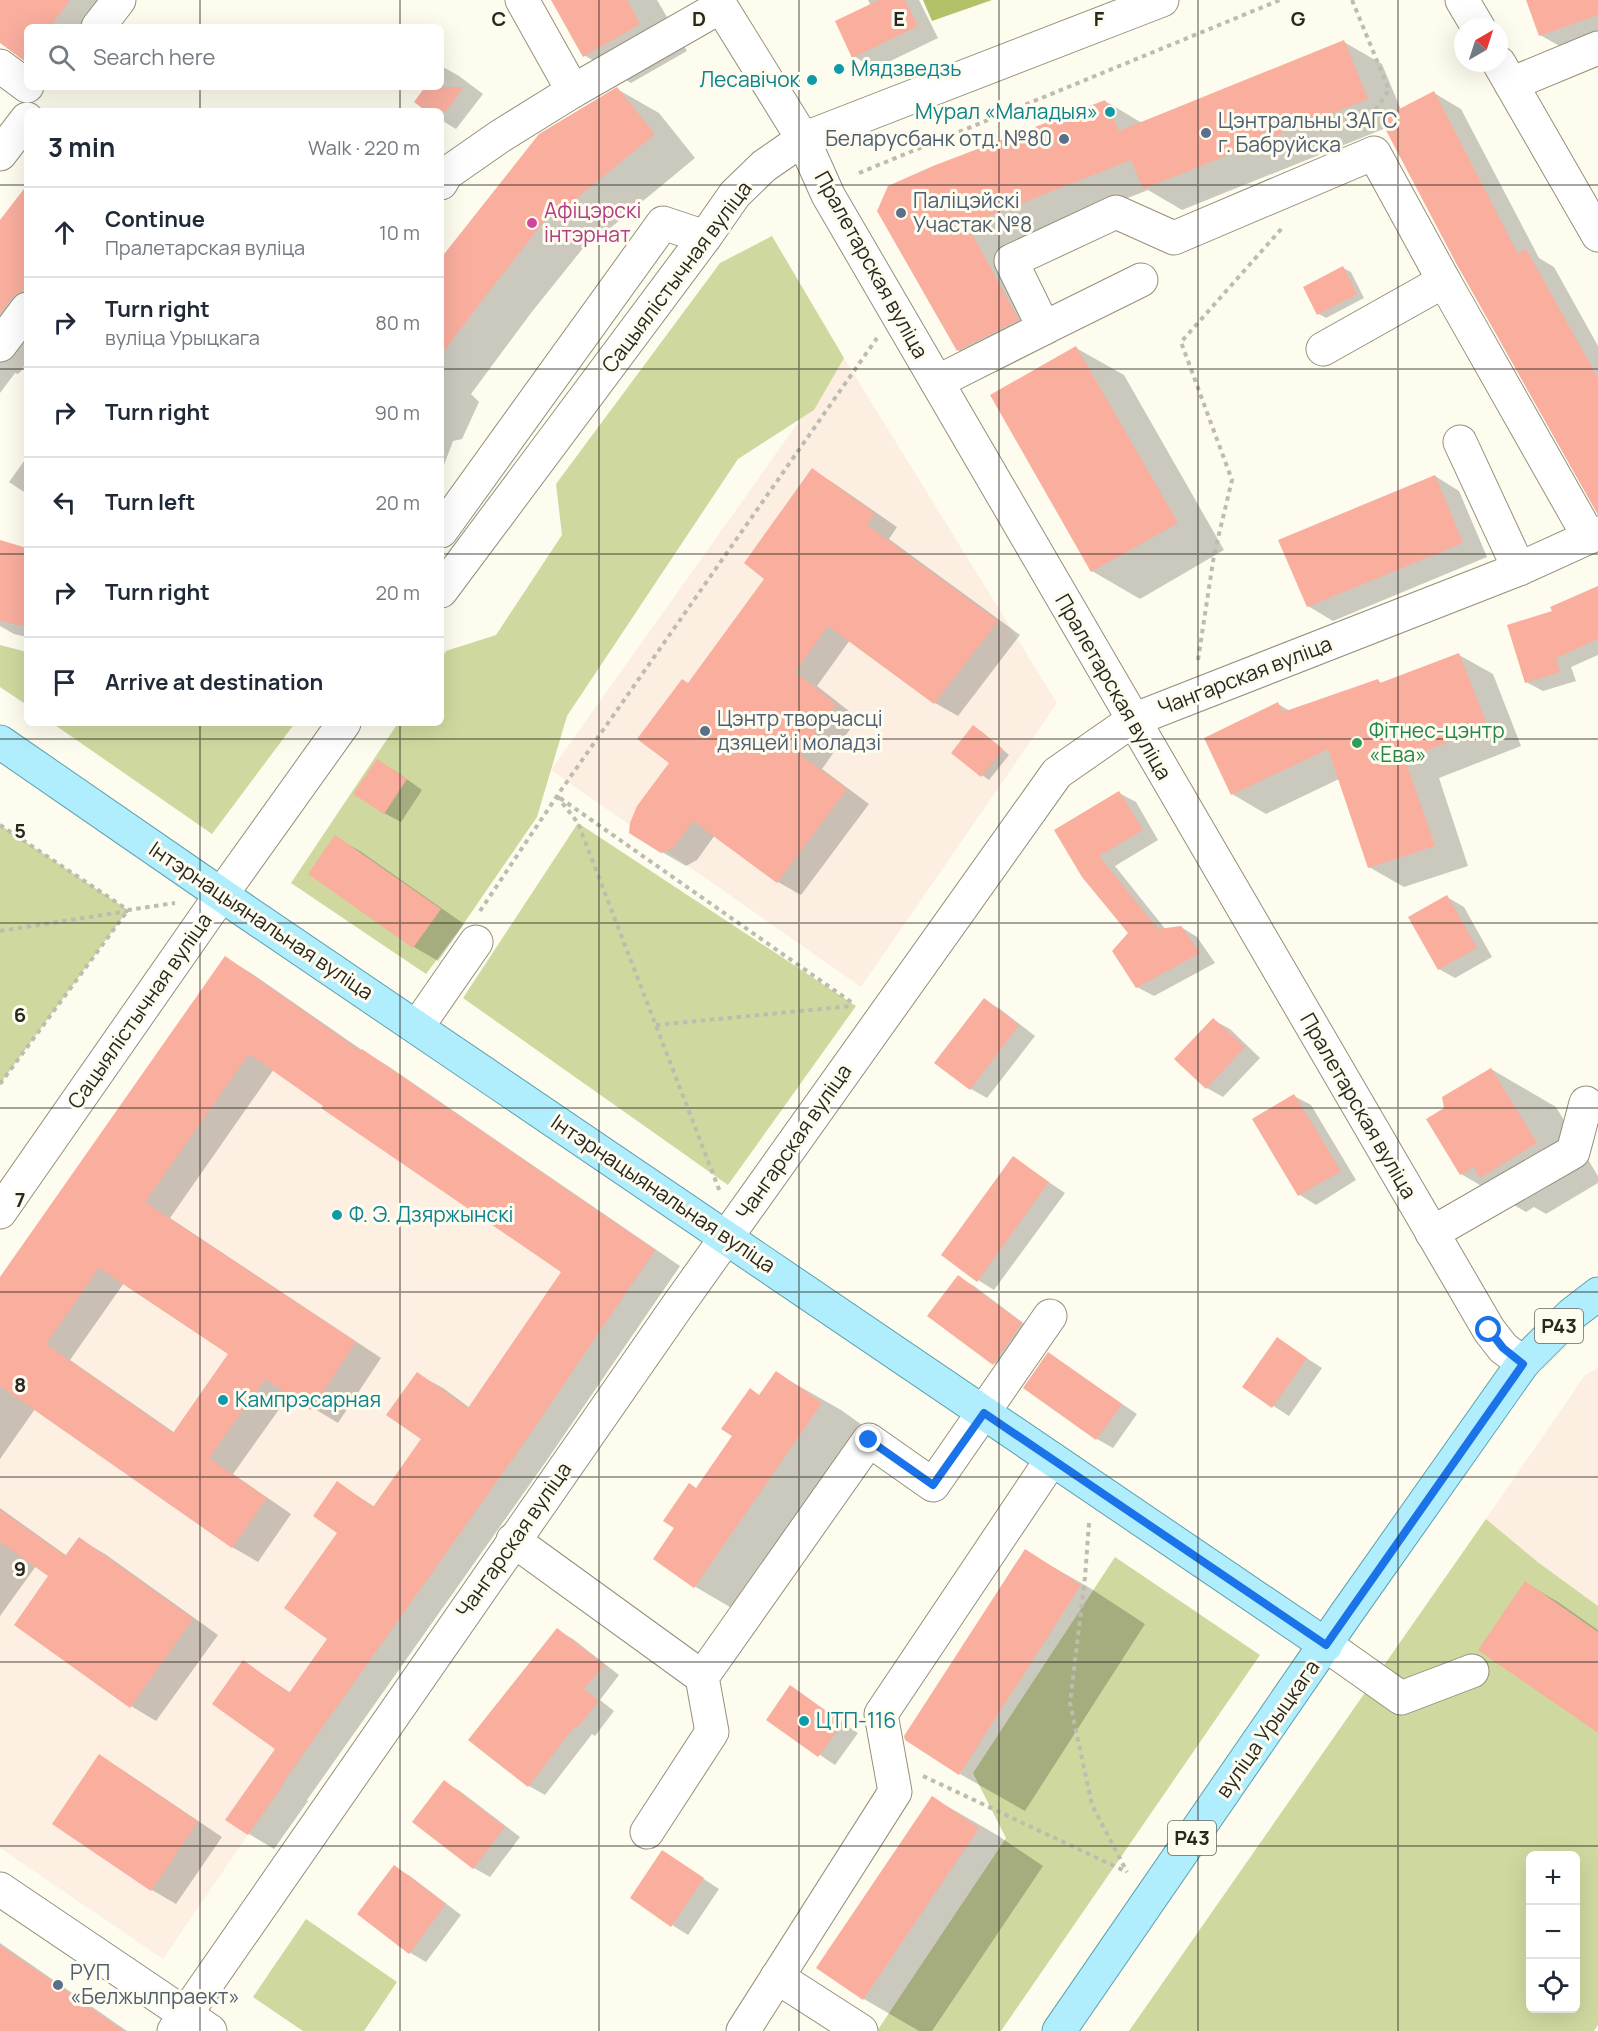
<!DOCTYPE html>
<html lang="en">
<head>
<meta charset="utf-8">
<style>
  :root { --surface:#fff; --page:#f6f6f7; --text:#1f2937; --muted:#747a83; --line:#e0e1e3 }
  body { margin:0; font-family:Manrope,sans-serif; background:var(--page); color:var(--text) }
  .controls { position:absolute; right:18px; bottom:18px; display:grid; overflow:hidden; border-radius:9px; box-shadow:0 6px 24px #0002 }
  .controls button { width:54px; height:54px; display:grid; place-items:center; padding:0; border:0; border-bottom:2px solid var(--line); background:var(--surface); color:var(--text); font:30px sans-serif }
  .compass { position:absolute; left:1454px; top:18px; width:54px; height:54px; border-radius:50%; background:var(--surface); box-shadow:0 6px 24px #0002; rotate:39deg }
  .stop { position:absolute; width:18px; height:18px; margin:-14px; border:4px solid #1a73e8; border-radius:50%; background:#fff }
  .stop.end { background:#1a73e8; border-color:#fff; box-shadow:0 2px 6px #0008 }
  .list { margin:0; padding:0; list-style:none }
  h2 { display:flex; justify-content:space-between; align-items:center; height:78px; margin:0; padding:0 24px; font-size:26px }
  h2 small { font-size:20px; font-weight:400; color:var(--muted) }
  .list li { display:grid; grid-template-columns:39px 1fr auto; gap:18px; align-items:center; box-sizing:border-box; height:90px; padding:0 24px; border-top:2px solid var(--line) }
  .list b { display:block; font-size:22px; white-space:nowrap }
  .list p { margin:0; font-size:20px; white-space:nowrap; color:var(--muted) }
  .list em { font-size:20px; font-style:normal; color:var(--muted) }
  .icon { flex:none; width:33px; height:33px; fill:none; stroke:currentColor; stroke-width:2; stroke-linecap:round; stroke-linejoin:round }
  .map { position:relative; flex:none; width:1598px; height:2031px; overflow:hidden }
  .search { position:absolute; background:var(--surface); box-shadow:0 6px 24px #0002; left:24px; top:24px; width:420px; height:66px; display:flex; align-items:center; gap:15px; box-sizing:border-box; padding:0 21px; border-radius:9px; color:var(--muted); font-size:22px }
  .panel { position:absolute; background:var(--surface); box-shadow:0 6px 24px #0002; left:24px; top:108px; width:420px; height:618px; border-radius:9px }
  .map>svg:first-child { display:block }
  .industrial { fill:#fdefe1 }
  .education { fill:#fcefe1 }
  .green { fill:#cfd99f; fill-rule:evenodd }
  .forest { fill:#b3c168 }
  .shadow { fill:#0003; fill-rule:evenodd }
  .building { fill:#f9ae9e; fill-rule:evenodd }
  .lines { fill:none; stroke-linecap:round; stroke-linejoin:round }
  .minor-casing { stroke:#94907c; stroke-width:35 }
  .major-casing { stroke:#5ea1b0; stroke-width:35 }
  .path { stroke:#bebcaf; stroke-width:4; stroke-dasharray:4.5 4.5; stroke-linecap:butt }
  .minor { stroke:#fff; stroke-width:33 }
  .major { stroke:#b0eefe; stroke-width:33 }
  .route { stroke:#1a73e8; stroke-width:8 }
  .grid { fill:none; stroke:#29271f; stroke-width:1.5; stroke-opacity:0.55 }
  .culture-dot { fill:#0f9aa8; stroke:#fefcee; stroke-width:2 }
  .service-dot { fill:#5c6f8a; stroke:#fefcee; stroke-width:2 }
  .hotel-dot { fill:#d1479c; stroke:#fefcee; stroke-width:2 }
  .leisure-dot { fill:#2e9e5b; stroke:#fefcee; stroke-width:2 }
  .labels { text-anchor:middle; stroke-width:6; stroke-linejoin:round; paint-order:stroke }
  .shield { fill:#fefcee; stroke:#69675d; stroke-width:1.5 }
  .shield-label { font-size:20px; font-weight:bold; fill:#29271f }
  .culture-label { font-size:21px; fill:#0d838f; stroke:#fefcee; text-anchor:start }
  .service-label { font-size:21px; fill:#4e5e75; stroke:#fefcee; text-anchor:start }
  .hotel-label { font-size:21px; fill:#b23c85; stroke:#fefcee; text-anchor:start }
  .street-label { font-size:21px; fill:#29271f; stroke:#fefcee }
  .leisure-label { font-size:21px; fill:#27864d; stroke:#fefcee; text-anchor:start }
  .grid-label { font-size:20px; text-anchor:middle; font-weight:bold; fill:#29271f; stroke:#fefcee; stroke-width:6; stroke-linejoin:round; paint-order:stroke }
</style>
</head>
<body>
<div class="map">
<svg width="1598" height="2031" viewBox="0 0 1598 2031">
  <rect width="100%" height="100%" fill="#fefcee"/>
  <polygon class="industrial" points="225,956 655,1250 522,1445 296,1764 163,1959 0,1848 0,1277"/>
  <g class="education">
    <polygon points="844,358 1057,703 861,987 551,770"/>
    <polygon points="1598,1368 1598,1606 1539,1563 1486,1519 1585,1375"/>
  </g>
  <g class="green">
    <polygon points="772,236 844,358 814,410 738,459 567,716 537,817 460,929 426,974 291,883 398,723 441,723 441,659 446,651 496,635 562,535 556,484 720,263"/>
    <polygon points="0,645 27,652 27,705 0,687"/>
    <polygon points="52,723 295,723 212,834"/>
    <polygon points="578,823 856,1006 728,1185 463,998"/>
    <polygon points="0,825 128,910 0,1084"/>
    <path d="M1486,1519L1539,1563L1598,1606V2025L1594,2031H1129ZM1530,1856H1576V2008H1530Z"/>
    <polygon points="1115,1557 1260,1655 1001,2031 877,2031 1006,1838 973,1773"/>
    <polygon points="306,1919 397,1982 364,2031 303,2031 253,1997"/>
  </g>
  <polygon class="forest" points="923,0 992,0 932,21"/>
  <g class="shadow">
    <polygon points="0,0 105,0 85,27 27,27 27,60 0,41"/>
    <polygon points="552,0 657,0 687,51 631,83 584,55"/>
    <polygon points="868,0 919,0 938,38 874,69 854,56 871,6"/>
    <polygon points="1527,0 1598,0 1598,59 1588,62 1540,35"/>
    <polygon points="1344,42 1382,64 1401,110 1434,93 1461,109 1539,258 1554,267 1598,346 1598,504 1386,128 1182,210 1148,190 1004,247 1056,342 996,372 958,350 879,211 1105,101 1142,123"/>
    <polygon points="443,67 459,76 483,94 456,129 441,120 441,111 428,111 427,87 441,87 441,69"/>
    <polygon points="617,89 659,113 695,158 597,239 592,237 531,313 471,394 479,402 462,439 453,441 441,473 441,262"/>
    <polygon points="27,187 27,356 23,369 18,374 15,373 0,393 0,223"/>
    <polygon points="1343,268 1351,272 1364,298 1326,318 1319,314"/>
    <polygon points="1076,348 1124,375 1224,550 1140,599 1092,571 992,396"/>
    <polygon points="27,457 27,494 9,482"/>
    <polygon points="812,470 835,484 897,527 889,539 1020,635 958,716 935,703 850,640 817,686 858,718 822,769 869,804 801,895 778,882 715,835 697,860 686,866 662,852 671,763 689,685 766,578"/>
    <polygon points="1435,476 1459,491 1487,557 1333,621 1308,606"/>
    <polygon points="0,542 27,550 27,637 14,634 0,626"/>
    <polygon points="1598,588 1598,655 1571,667 1576,681 1543,691 1526,682 1554,612"/>
    <polygon points="1459,655 1493,674 1521,746 1439,778 1468,866 1404,887 1369,867 1339,779 1266,814 1232,794 1278,704 1290,711 1378,681 1383,684"/>
    <polygon points="981,731 1009,755 989,780 982,775"/>
    <polygon points="394,770 422,790 401,822 384,813"/>
    <polygon points="1119,793 1136,802 1158,840 1115,866 1166,930 1181,927 1197,937 1215,963 1154,996 1137,987 1130,933 1083,876"/>
    <polygon points="335,837 360,851 464,924 438,961 414,947"/>
    <polygon points="1447,897 1464,907 1492,957 1455,978 1439,969"/>
    <path d="M226,958L251,973L363,1051L388,1066L680,1266L547,1460L307,1800L308,1801L274,1849L249,1834L277,1748L243,1662L291,1693L330,1638L339,1532L337,1483L375,1507L423,1439L417,1374L443,1388L470,1408L563,1272L274,1069L170,1218L381,1358L338,1423L290,1394L233,1474L291,1514L258,1562L232,1547L35,1409L0,1459V1280ZM124,1283L230,1354L175,1433L70,1360Z"/>
    <polygon points="984,1000 1000,1009 1035,1036 987,1098 971,1089"/>
    <polygon points="1213,1020 1230,1029 1260,1058 1223,1097 1207,1088"/>
    <polygon points="1491,1069 1556,1107 1598,1176 1598,1183 1546,1214 1534,1207 1526,1212 1461,1174 1446,1108"/>
    <polygon points="1294,1096 1311,1105 1356,1180 1316,1205 1300,1195 1254,1120"/>
    <polygon points="1013,1158 1065,1193 994,1290 978,1280"/>
    <polygon points="958,1277 974,1286 1038,1334 1010,1373 994,1363 929,1315"/>
    <polygon points="1277,1339 1322,1368 1289,1416 1244,1387"/>
    <polygon points="1048,1354 1137,1414 1113,1448 1097,1439 1025,1388"/>
    <polygon points="776,1373 841,1410 886,1442 759,1624 694,1586 676,1528 697,1489"/>
    <polygon points="0,1508 67,1556 79,1539 105,1554 218,1635 156,1721 131,1706 50,1576 36,1566 0,1616"/>
    <polygon points="1025,1551 1090,1588 1145,1624 1025,1811 960,1774"/>
    <polygon points="1526,1583 1558,1602 1598,1630 1598,1731"/>
    <polygon points="557,1630 573,1639 619,1675 600,1700 614,1711 595,1736 592,1734 545,1795 529,1786"/>
    <polygon points="791,1687 858,1733 835,1765 768,1720"/>
    <polygon points="99,1756 124,1771 222,1837 176,1904 152,1890 54,1823"/>
    <polygon points="444,1782 460,1791 520,1837 490,1877 474,1868"/>
    <polygon points="933,1798 997,1835 1043,1866 932,2031 919,2031 864,1999 818,1968"/>
    <polygon points="663,1852 719,1889 688,1935 672,1925"/>
    <polygon points="394,1867 410,1876 461,1915 426,1962 409,1952"/>
    <polygon points="0,1943 127,2031 0,2031"/>
  </g>
  <g class="building">
    <polygon points="0,0 70,0 50,27 27,27 27,63 0,43"/>
    <polygon points="551,0 627,0 640,24 583,57"/>
    <polygon points="879,0 905,0 918,26 852,58 835,21"/>
    <polygon points="1526,0 1598,0 1598,15 1539,36"/>
    <polygon points="1344,40 1368,99 1143,189 1131,160 967,225 1019,320 957,351 877,211 888,186 933,166 1105,100 1119,131"/>
    <polygon points="425,87 464,87 446,111 426,111 414,102"/>
    <polygon points="617,87 655,134 555,216 550,214 490,290 441,355 441,258 539,134"/>
    <polygon points="1434,91 1518,254 1526,249 1598,378 1598,515 1456,263 1380,119"/>
    <polygon points="27,185 27,285 22,291 12,298 0,314 0,220"/>
    <polygon points="1343,266 1357,294 1317,315 1303,287"/>
    <polygon points="1076,346 1178,523 1091,572 990,395"/>
    <polygon points="812,468 874,513 867,525 998,621 934,704 828,626 795,672 836,704 800,755 847,789 777,883 693,821 673,848 661,853 629,833 630,823 637,806 669,763 637,739 682,679 688,683 764,579 744,563"/>
    <polygon points="1435,475 1463,543 1307,607 1278,540"/>
    <polygon points="0,540 27,548 27,615 23,626 0,621"/>
    <polygon points="1598,586 1598,639 1556,658 1560,672 1525,683 1507,625 1552,611 1550,607"/>
    <polygon points="1459,653 1488,727 1405,759 1435,846 1368,868 1328,749 1231,795 1204,738 1278,702 1283,712 1378,679 1380,683"/>
    <polygon points="973,725 1003,749 981,777 951,753"/>
    <polygon points="377,759 407,779 384,814 353,794"/>
    <polygon points="1119,791 1143,830 1099,856 1158,929 1181,926 1200,953 1136,988 1112,951 1128,933 1082,877 1054,830"/>
    <polygon points="335,835 441,909 413,948 308,874"/>
    <polygon points="1447,895 1477,948 1438,970 1408,917"/>
    <path d="M225,956L360,1051L362,1049L655,1250L522,1446L282,1784L283,1785L248,1835L225,1820L275,1749L212,1704L243,1660L289,1693L327,1639L284,1608L337,1533L313,1516L337,1481L373,1507L421,1439L386,1415L417,1372L468,1408L561,1272L321,1108L323,1106L249,1054L145,1202L356,1342L311,1410L265,1379L209,1458L267,1498L232,1548L0,1386V1277ZM99,1268L228,1354L173,1433L46,1344Z"/>
    <polygon points="984,998 1019,1025 970,1090 934,1063"/>
    <polygon points="1213,1018 1245,1047 1206,1089 1174,1059"/>
    <polygon points="1491,1068 1537,1143 1480,1178 1474,1167 1460,1175 1426,1119 1444,1108 1442,1097"/>
    <polygon points="1294,1094 1341,1171 1298,1196 1252,1119"/>
    <polygon points="1013,1156 1049,1182 977,1282 941,1255"/>
    <polygon points="958,1275 1022,1323 993,1365 927,1316"/>
    <polygon points="1277,1337 1307,1358 1272,1408 1242,1387"/>
    <polygon points="1048,1352 1122,1404 1096,1440 1023,1388"/>
    <polygon points="776,1371 822,1403 694,1588 653,1559 674,1528 663,1521 689,1483 696,1488 732,1436 721,1429 750,1388 759,1395"/>
    <polygon points="0,1510 65,1556 79,1537 193,1619 130,1708 14,1625 48,1576 0,1542"/>
    <polygon points="1025,1549 1081,1585 959,1775 905,1740 904,1736"/>
    <polygon points="1525,1581 1598,1632 1598,1733 1478,1650"/>
    <polygon points="557,1628 604,1665 584,1689 599,1701 578,1727 575,1726 528,1787 468,1740"/>
    <polygon points="790,1685 843,1723 818,1757 766,1720"/>
    <polygon points="99,1754 198,1822 151,1891 52,1824"/>
    <polygon points="444,1780 505,1827 473,1869 412,1822"/>
    <polygon points="932,1796 979,1828 863,2000 816,1968"/>
    <polygon points="662,1850 704,1878 671,1927 630,1898"/>
    <polygon points="394,1865 446,1904 409,1954 357,1914"/>
    <polygon points="0,1945 124,2031 0,2031"/>
  </g>
  <g class="lines">
    <g class="minor-casing">
      <g id="minor">
        <polyline points="522,0 573,91"/>
        <polyline points="717,0 803,139 828,195 1489,1330 1503,1348 1523,1363"/>
        <polyline points="1462,0 1478,27"/>
        <polyline points="98,27 119,0"/>
        <polyline points="1499,63 1598,235"/>
        <polyline points="0,66 27,86"/>
        <polyline points="1511,84 1598,48"/>
        <polyline points="0,154 27,119"/>
        <polyline points="441,183 446,174 499,137 573,91 720,7"/>
        <polyline points="1444,281 1589,537"/>
        <polyline points="1044,328 1141,280"/>
        <polyline points="0,345 27,309"/>
        <polyline points="937,382 1044,328 1011,261 1116,212 1174,238 1374,153 1444,281 1323,349"/>
        <polyline points="1460,442 1519,569"/>
        <polyline points="441,531 663,223 705,237"/>
        <polyline points="441,591 705,237 735,194 764,166 803,139 1162,0"/>
        <polyline points="417,1027 476,942"/>
        <polyline points="0,1212 221,895 344,723"/>
        <polyline points="1432,1233 1573,1152 1586,1103"/>
        <polyline points="513,1540 702,1677"/>
        <polyline points="1326,1645 1401,1698 1472,1671"/>
        <polyline points="647,1832 712,1732 702,1677 869,1440 933,1485 1050,1316"/>
        <polyline points="0,1889 210,2031"/>
        <polyline points="777,1977 861,2031"/>
        <polyline points="174,2031 676,1308 1057,773 1133,720 1519,569 1598,533"/>
        <polyline points="743,2031 895,1792 881,1714 1052,1459"/>
      </g>
    </g>
    <g class="major-casing">
      <g id="major">
        <polyline points="0,742 242,909 1326,1645"/>
        <polyline points="1059,2031 1346,1614 1523,1363 1572,1314 1598,1294"/>
      </g>
    </g>
    <g class="path">
      <polyline points="1352,0 1389,90 1366,123"/>
      <polyline points="859,173 1280,0"/>
      <polyline points="1198,660 1214,555 1232,480 1181,342 1283,227"/>
      <polyline points="557,796 578,823 720,1192"/>
      <polyline points="560,798 854,1004"/>
      <polyline points="0,825 128,910 175,903"/>
      <polyline points="480,911 557,796 877,338"/>
      <polyline points="0,931 128,911"/>
      <polyline points="656,1025 852,1006"/>
      <polyline points="0,1084 128,910"/>
      <polyline points="1089,1523 1085,1577 1070,1703 1092,1805 1127,1872"/>
      <polyline points="923,1776 1127,1872"/>
    </g>
    <use href="#minor" class="minor"/>
    <use href="#major" class="major"/>
  </g>
  <g class="lines">
    <polyline class="route" points="869,1440 933,1485 984,1413 1326,1645 1523,1364 1503,1348 1489,1330"/>
  </g>
  <path class="grid" d="M200,0V27M400,0V27M599,0V2031M799,0V2031M999,0V2031M1198,0V2031M1398,0V2031M200,87V111M400,87V111M0,185H27M441,185H1598M0,369H27M441,369H1598M0,554H27M441,554H1598M200,723V2031M400,723V2031M0,739H1598M0,923H1598M0,1108H1598M0,1292H1598M0,1477H1598M0,1662H1598M0,1846H1598"/>
  <g class="culture-dot">
    <circle cx="839" cy="69" r="6"/>
    <circle cx="812" cy="80" r="6"/>
    <circle cx="1110" cy="112" r="6"/>
    <circle cx="337" cy="1215" r="6"/>
    <circle cx="223" cy="1400" r="6"/>
    <circle cx="804" cy="1721" r="6"/>
  </g>
  <g class="service-dot">
    <circle cx="1206" cy="133" r="6"/>
    <circle cx="1064" cy="139" r="6"/>
    <circle cx="901" cy="213" r="6"/>
    <circle cx="705" cy="731" r="6"/>
    <circle cx="58" cy="1985" r="6"/>
  </g>
  <circle class="hotel-dot" cx="532" cy="223" r="6"/>
  <circle class="leisure-dot" cx="1357" cy="743" r="6"/>
  <g class="labels">
    <g class="shield">
      <rect x="1535" y="1309" width="48" height="34" rx="4.5"/>
      <rect x="1168" y="1821" width="48" height="34" rx="4.5"/>
    </g>
    <g class="shield-label">
      <text x="1559" y="1333">Р43</text>
      <text x="1192" y="1845">Р43</text>
    </g>
    <g class="culture-label">
      <text x="851" y="76">Мядзведзь</text>
      <text x="800" y="87" text-anchor="end">Лесавічок</text>
      <text x="1098" y="119" text-anchor="end">Мурал «Маладыя»</text>
      <text x="349" y="1222">Ф. Э. Дзяржынскі</text>
      <text x="235" y="1407">Кампрэсарная</text>
      <text x="816" y="1728">ЦТП-116</text>
    </g>
    <g class="service-label">
      <text x="1218" y="128">Цэнтральны ЗАГС<tspan x="1218" dy="24">г. Бабруйска</tspan></text>
      <text x="1052" y="146" text-anchor="end">Беларусбанк отд. №80</text>
      <text x="913" y="208">Паліцэйскі<tspan x="913" dy="24">Участак №8</tspan></text>
      <text x="717" y="726">Цэнтр творчасці<tspan x="717" dy="24">дзяцей і моладзі</tspan></text>
      <text x="70" y="1980">РУП<tspan x="70" dy="24">«Белжылпраект»</tspan></text>
    </g>
    <g class="hotel-label">
      <text x="544" y="218">Афіцэрскі<tspan x="544" dy="24">інтэрнат</tspan></text>
    </g>
    <g class="street-label">
      <text transform="translate(871 265) rotate(61)" y="7">Пралетарская вуліца</text>
      <text transform="translate(677 277) rotate(-53)" y="7">Сацыялістычная вуліца</text>
      <text transform="translate(1245 676) rotate(-21)" y="7">Чангарская вуліца</text>
      <text transform="translate(1113 687) rotate(60)" y="7">Пралетарская вуліца</text>
      <text transform="translate(261 921) rotate(34)" y="7">Інтэрнацыянальная вуліца</text>
      <text transform="translate(140 1011) rotate(-55)" y="7">Сацыялістычная вуліца</text>
      <text transform="translate(1358 1106) rotate(60)" y="7">Пралетарская вуліца</text>
      <text transform="translate(794 1142) rotate(-55)" y="7">Чангарская вуліца</text>
      <text transform="translate(663 1194) rotate(34)" y="7">Інтэрнацыянальная вуліца</text>
      <text transform="translate(514 1540) rotate(-55)" y="7">Чангарская вуліца</text>
      <text transform="translate(1268 1729) rotate(-55)" y="7">вуліца Урыцкага</text>
    </g>
    <g class="leisure-label">
      <text x="1369" y="738">Фітнес-цэнтр<tspan x="1369" dy="24">«Ева»</tspan></text>
    </g>
  </g>
  <g class="grid-label">
    <text x="499" y="26">C</text>
    <text x="699" y="26">D</text>
    <text x="899" y="26">E</text>
    <text x="1099" y="26">F</text>
    <text x="1298" y="26">G</text>
    <text x="20" y="838">5</text>
    <text x="20" y="1022">6</text>
    <text x="20" y="1207">7</text>
    <text x="20" y="1392">8</text>
    <text x="20" y="1576">9</text>
  </g>
</svg>
<div class="controls">
<button>+</button>
<button>−</button>
<button><svg class="icon" aria-label="locate" viewBox="0 0 24 24"><circle cx="12" cy="12" r="6"/><path d="M12 2v4M12 18v4M2 12h4M18 12h4"/></svg></button>
</div>
<svg class="compass" viewBox="-18 -18 36 36"><path d="M0-13l5 13h-10z" fill="#e53935"/><path d="M0 13l5-13h-10z" fill="#747a83"/></svg>
<div class="stop" style="left:1489px;top:1330px"></div>
<div class="stop end" style="left:869px;top:1440px"></div>
<div class="search"><svg class="icon" aria-label="search" viewBox="0 0 24 24"><circle cx="10" cy="10" r="6"/><path d="M15 15l6 6"/></svg>Search here</div>
<section class="panel">
<h2>3 min<small>Walk · 220 m</small></h2>
<ul class="list">
<li><svg class="icon" aria-label="ahead" viewBox="0 0 24 24"><path d="M12 20V5M6 11l6-6 6 6"/></svg><div><b>Continue</b><p>Пралетарская вуліца</p></div><em>10 m</em></li>
<li><svg class="icon" aria-label="right" viewBox="0 0 24 24"><path d="M7 20v-9h11M14 6l5 5-5 5"/></svg><div><b>Turn right</b><p>вуліца Урыцкага</p></div><em>80 m</em></li>
<li><svg class="icon" aria-label="right" viewBox="0 0 24 24"><path d="M7 20v-9h11M14 6l5 5-5 5"/></svg><div><b>Turn right</b></div><em>90 m</em></li>
<li><svg class="icon" aria-label="left" viewBox="0 0 24 24"><path d="M17 20v-9H6M10 6l-5 5 5 5"/></svg><div><b>Turn left</b></div><em>20 m</em></li>
<li><svg class="icon" aria-label="right" viewBox="0 0 24 24"><path d="M7 20v-9h11M14 6l5 5-5 5"/></svg><div><b>Turn right</b></div><em>20 m</em></li>
<li><svg class="icon" aria-label="arrive" viewBox="0 0 24 24"><path d="M6 21V4h12l-3 4 3 4H6"/></svg><div><b>Arrive at destination</b></div></li>
</ul>
</section>
</div>
</body>
</html>
